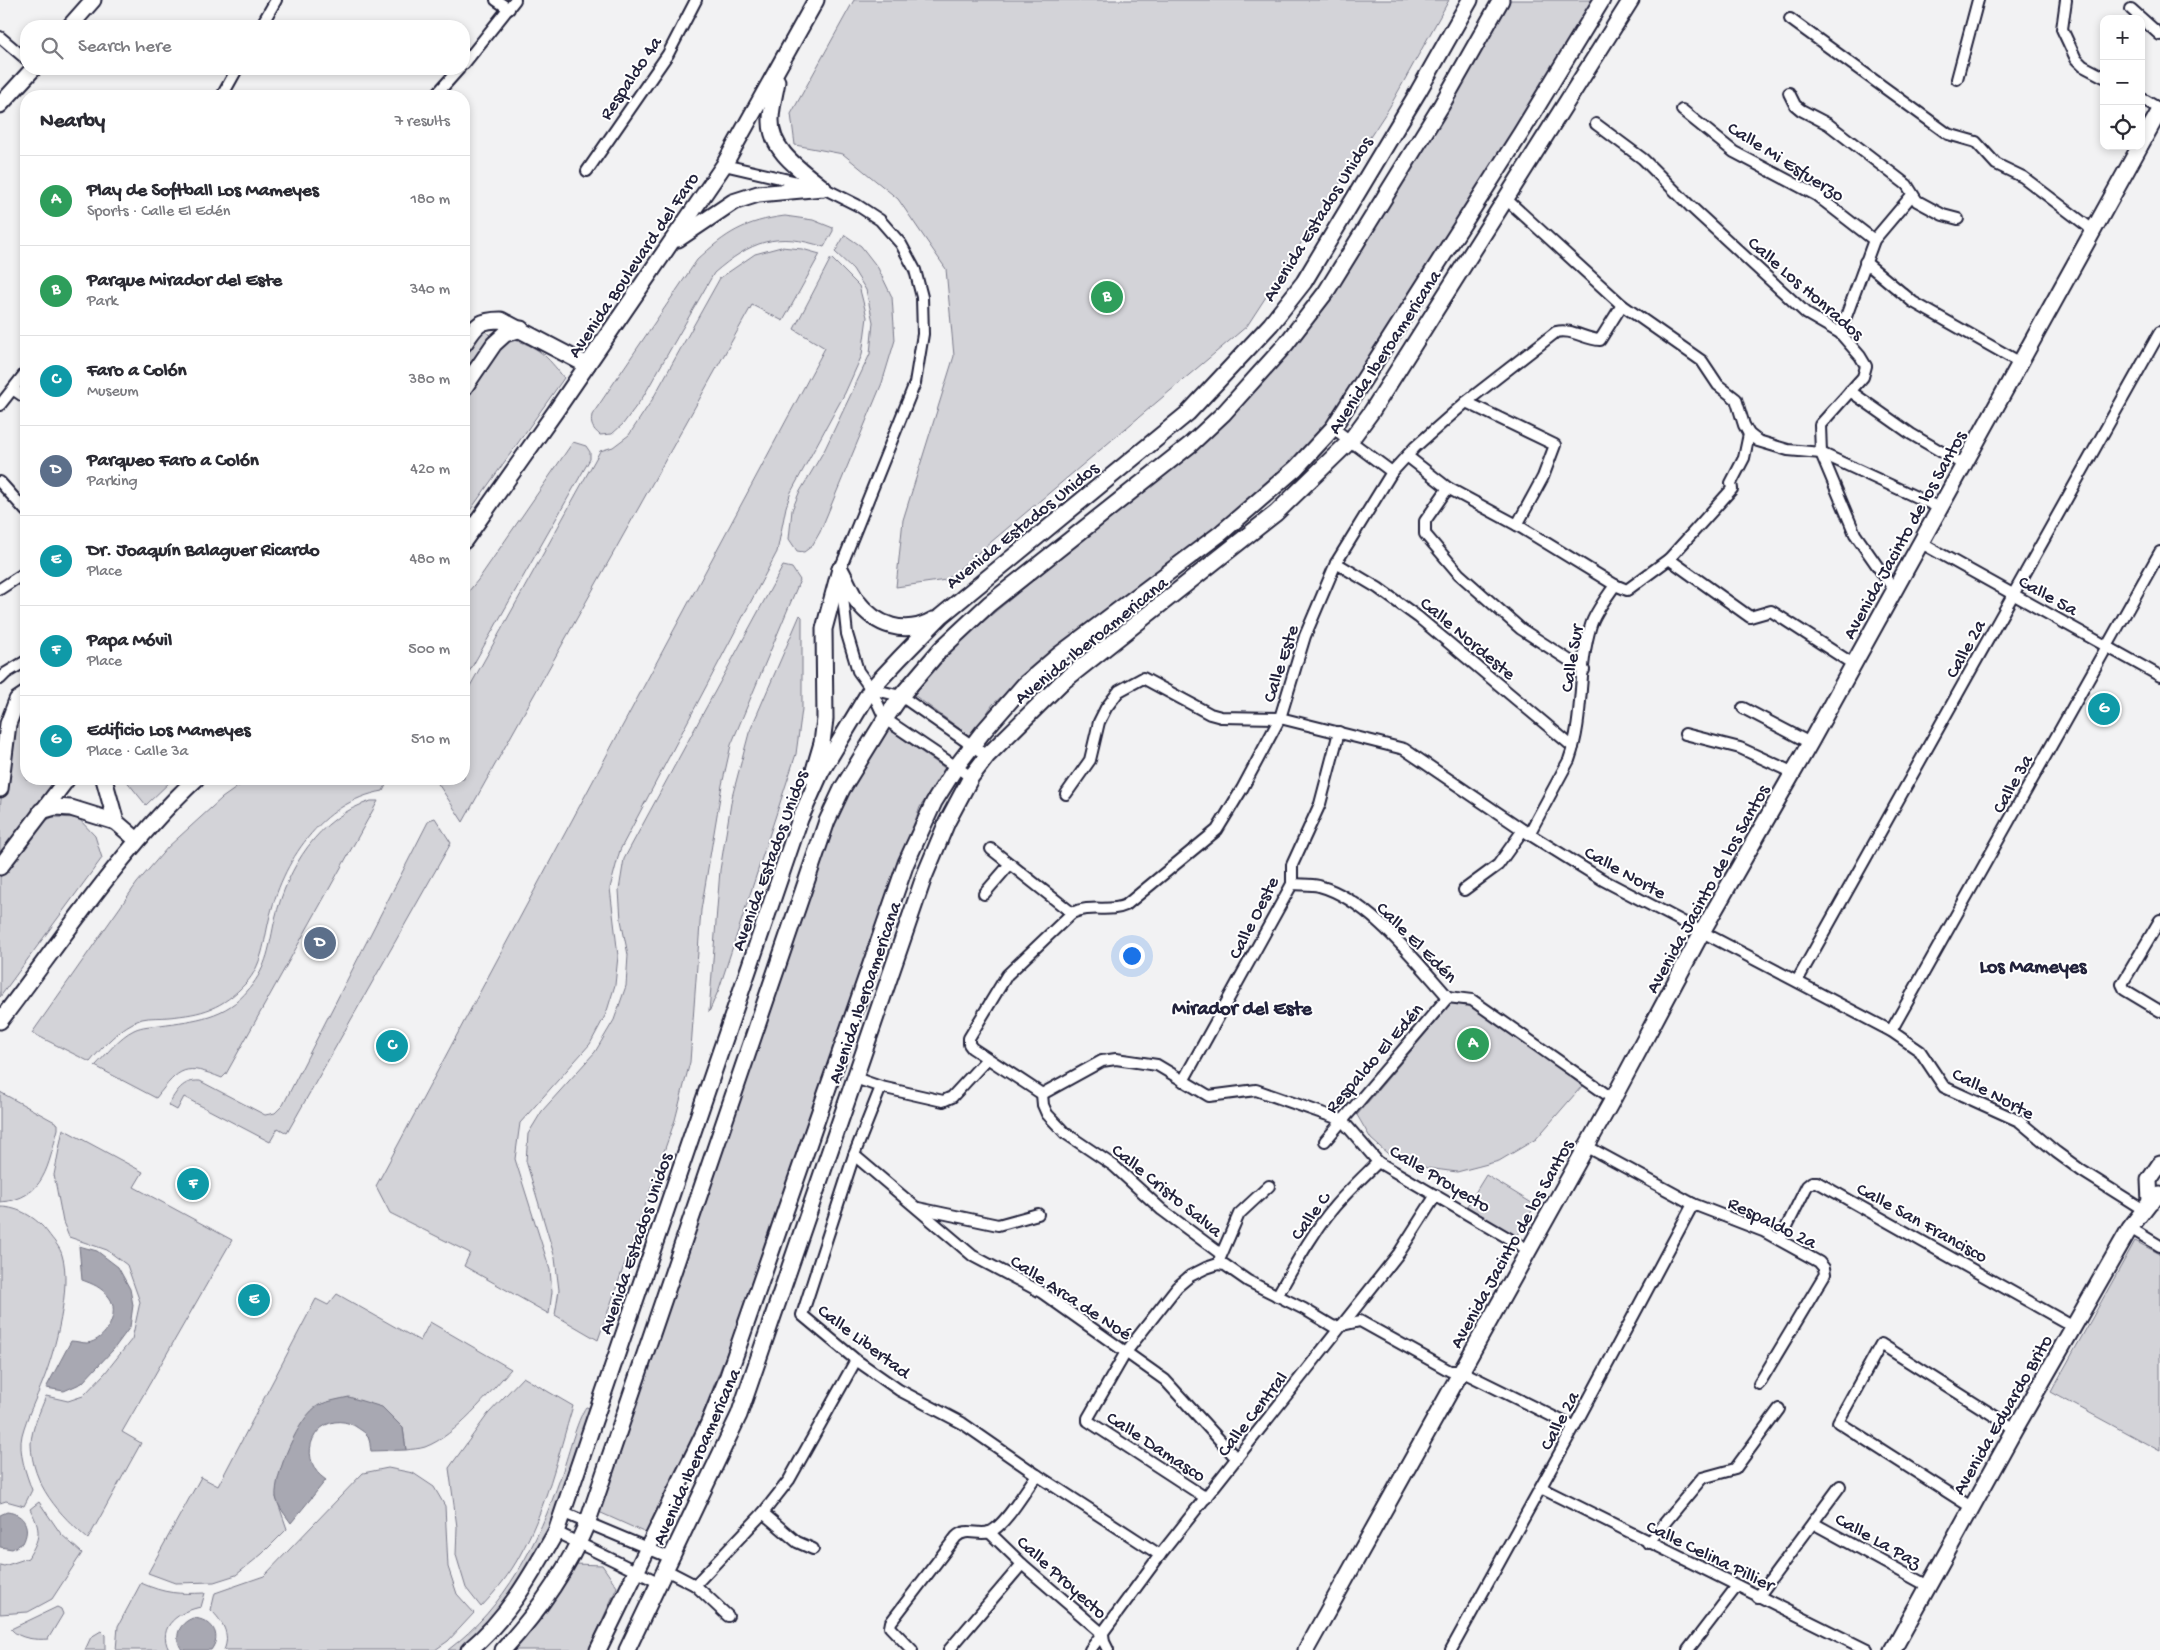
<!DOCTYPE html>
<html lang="en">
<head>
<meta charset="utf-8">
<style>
  :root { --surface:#fff; --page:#f7f7f7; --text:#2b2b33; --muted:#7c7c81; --line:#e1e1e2; --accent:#0f766e }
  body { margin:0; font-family:"Gochi Hand",sans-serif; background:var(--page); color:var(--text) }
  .controls { position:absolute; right:15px; top:15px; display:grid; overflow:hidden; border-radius:10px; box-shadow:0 2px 8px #0003 }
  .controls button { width:45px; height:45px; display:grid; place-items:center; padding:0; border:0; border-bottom:1px solid var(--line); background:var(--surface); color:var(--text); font:25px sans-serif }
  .you { position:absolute; left:1131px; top:955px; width:18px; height:18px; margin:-12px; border:4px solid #fff; border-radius:50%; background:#1a73e8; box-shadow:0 0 0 8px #1a73e833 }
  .badge { display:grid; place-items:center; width:32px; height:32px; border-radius:50%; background:var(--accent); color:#fff; font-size:16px; font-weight:700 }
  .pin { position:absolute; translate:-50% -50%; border:2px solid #fff; box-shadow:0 1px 5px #0006 }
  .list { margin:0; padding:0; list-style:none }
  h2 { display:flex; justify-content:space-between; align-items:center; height:65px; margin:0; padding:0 20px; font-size:21px }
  h2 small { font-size:16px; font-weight:400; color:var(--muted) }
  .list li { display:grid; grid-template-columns:32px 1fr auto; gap:15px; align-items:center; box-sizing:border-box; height:90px; padding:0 20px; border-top:1px solid var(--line) }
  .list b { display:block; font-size:19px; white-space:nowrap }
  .list p { margin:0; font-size:16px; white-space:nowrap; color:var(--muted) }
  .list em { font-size:16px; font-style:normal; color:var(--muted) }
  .icon { flex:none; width:28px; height:28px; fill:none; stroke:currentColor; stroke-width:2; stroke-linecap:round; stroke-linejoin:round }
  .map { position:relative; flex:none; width:2160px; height:1650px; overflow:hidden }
  .search { position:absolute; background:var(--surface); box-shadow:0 2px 8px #0003; left:20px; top:20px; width:450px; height:55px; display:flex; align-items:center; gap:12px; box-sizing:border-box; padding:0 18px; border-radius:20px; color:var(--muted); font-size:19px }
  .panel { position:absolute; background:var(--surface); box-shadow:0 2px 8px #0003; left:20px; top:90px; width:450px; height:695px; border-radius:20px }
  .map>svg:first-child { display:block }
  .green { fill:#d3d3d8; stroke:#7a7a8a }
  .water { fill:#a8a8b2; stroke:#727282 }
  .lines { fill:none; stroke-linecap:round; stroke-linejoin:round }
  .street-casing { stroke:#22223b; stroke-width:14 }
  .secondary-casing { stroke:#22223b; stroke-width:19 }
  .street { stroke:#fff; stroke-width:10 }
  .secondary { stroke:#fff; stroke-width:15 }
  .labels { text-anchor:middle; stroke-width:4; stroke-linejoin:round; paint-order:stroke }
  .street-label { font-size:19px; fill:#22223b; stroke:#fff }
  .neighbourhood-label { font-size:20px; font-weight:bold; fill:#22223b; stroke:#fff }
</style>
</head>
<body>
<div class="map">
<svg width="2160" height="1650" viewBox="0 0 2160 1650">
  <rect width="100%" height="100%" fill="#f2f2f3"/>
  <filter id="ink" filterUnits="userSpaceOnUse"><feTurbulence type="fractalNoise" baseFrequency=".02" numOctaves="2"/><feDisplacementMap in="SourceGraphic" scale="10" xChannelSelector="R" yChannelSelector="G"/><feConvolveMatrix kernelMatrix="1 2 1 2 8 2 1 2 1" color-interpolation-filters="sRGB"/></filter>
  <g filter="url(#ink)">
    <g class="green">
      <polygon points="854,0 1449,0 1389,108 1247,326 946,580 896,587 903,520 954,356 946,269 898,199 843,154 795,145 791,114"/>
      <polygon points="1506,0 1592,0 1537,96 1329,424 1299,455 1222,524 1074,634 993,704 971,737 914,695 950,649 1137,495 1196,449 1245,402 1293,345 1335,289 1400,187"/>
      <path d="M785,216L813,220L833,228V231L824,247C777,231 751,241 714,273L643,397L623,424L612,434L600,435C593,429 590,425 592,415L697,260C726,233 745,221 785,216Z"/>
      <polygon points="845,235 861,246 878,268 892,297 895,340 882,383 820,532 812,546 804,552 797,551 789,539 792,510 799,493 825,449 870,354 873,322 866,290 853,269 835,252"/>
      <polygon points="781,247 802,249 820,254 783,321 752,305 463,822 435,779 464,779 464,697 600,451 613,447 629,435 652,400 720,278 755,254"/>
      <polygon points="831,258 859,286 867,317 862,355 845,393 791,492 786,507 777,552 620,850 610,888 618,956 615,985 606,1014 590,1044 520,1123 515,1159 550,1270 552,1292 549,1314 464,1266 470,1253 390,1213 376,1186 825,348 794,329"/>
      <polygon points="480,330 487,332 492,339 464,380 464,352"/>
      <path d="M511,339C538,346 547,356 564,378L464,519V397L497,351Z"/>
      <polygon points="573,442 586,446 590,452 590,459 464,681 464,597 478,580"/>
      <polygon points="783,566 792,568 800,580 731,745 722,785 701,910 690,1062 675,1120 598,1340 555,1315 559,1290 555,1258 526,1161 528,1134 542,1111 595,1052 614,1020 626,986 628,955 621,920 619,890 624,859"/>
      <polygon points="800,615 802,617 802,709 796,754 719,989 709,1012 720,870 732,797 749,733"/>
      <polygon points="26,698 26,779 62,779 0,864 0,807 11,724"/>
      <polygon points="887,728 946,769 920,807 853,995 756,1278 698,1426 648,1534 599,1512 708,1186 839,803"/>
      <polygon points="125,779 173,779 146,805"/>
      <path d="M249,779H389L383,791C321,802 282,862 269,920C264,941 262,966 246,983C222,1009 202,1014 169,1017C160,1018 150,1017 142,1019C121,1026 103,1046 90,1062L32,1033L137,883L168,847L222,798Z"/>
      <path d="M371,801H378L226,1074L222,1078C185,1063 180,1067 156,1098L95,1066C107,1054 119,1037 134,1030C142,1026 152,1026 160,1025C195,1020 226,1018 249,989C268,966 269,946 275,919C288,867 318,817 371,801Z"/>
      <polygon points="53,817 78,818 95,836 102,858 0,997 0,877 39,824"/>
      <path d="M435,818L451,843L287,1133L278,1128L270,1142L184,1097L177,1110L168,1105C177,1091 182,1080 200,1081L265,1115L275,1113L283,1105L429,820Z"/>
      <polygon points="1454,1000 1474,1001 1582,1086 1536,1139 1499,1161 1457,1172 1427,1168 1387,1153 1371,1139 1357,1115"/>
      <path d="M0,1092L55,1122L58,1124V1129C48,1165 45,1199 0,1202Z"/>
      <path d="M63,1129L143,1172L134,1187L232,1240L122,1432L141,1443L88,1539C59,1514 32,1485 31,1444C31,1429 41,1410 46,1396L68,1401L83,1396L105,1373L132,1339L140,1302L127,1265L107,1250L69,1237L63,1222L54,1175Z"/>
      <polygon points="1486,1175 1535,1205 1517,1237 1467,1206"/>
      <path d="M0,1207C19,1207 37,1218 48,1233C53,1240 60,1247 62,1255C72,1286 55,1351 43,1381C36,1399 27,1416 22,1435C18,1452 26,1474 32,1490L24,1506L6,1501L0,1503Z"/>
      <polygon points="2135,1241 2160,1254 2160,1451 2051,1392"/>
      <path d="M337,1294L420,1341L430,1322L511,1369C488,1394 457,1435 425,1447C419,1449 412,1449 406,1450L403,1428L318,1406L276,1497L287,1529L262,1554L236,1575L214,1582L175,1583L148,1573L201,1477L218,1486L316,1299L328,1305Z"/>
      <path d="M523,1377L573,1406C558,1455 546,1509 520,1555C510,1574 496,1591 481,1607L466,1588L456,1555L457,1527L449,1468L488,1414Z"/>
      <path d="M586,1407L590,1408V1412L554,1518L537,1556L494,1616L459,1650H448C506,1606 538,1543 561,1476C567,1460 577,1419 586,1407Z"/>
      <path d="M388,1468L413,1473L434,1487L445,1506L448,1567L457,1594L474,1613L448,1641L435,1650H224C231,1634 222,1621 211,1610L215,1593L264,1576L363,1473Z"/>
      <path d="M39,1502L61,1534L82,1553L52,1599L28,1612L0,1614V1565L4,1566L28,1558C40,1538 42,1531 30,1509Z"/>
      <polygon points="575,1564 602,1565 617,1587 589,1650 514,1650 542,1618"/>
      <path d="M141,1583C166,1594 178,1594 205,1593L201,1607C180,1611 156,1626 169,1650H116L118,1626Z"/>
      <path d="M57,1607L61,1609L63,1614L48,1639C36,1640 19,1639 11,1629Z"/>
      <polygon points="101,1631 105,1635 105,1650 85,1650 91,1637"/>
    </g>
    <g class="water">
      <path d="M79,1246L97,1251L118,1267L130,1289L133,1305L130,1327L113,1350L82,1383L64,1391L46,1388L71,1341C76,1341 82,1343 87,1343C106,1341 121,1312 109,1297C101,1287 93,1284 82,1280Z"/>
      <path d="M349,1397L382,1407L403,1428L406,1450L371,1451C370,1447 370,1440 368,1436C365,1432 359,1429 355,1426C326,1410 299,1441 315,1469C318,1474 322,1477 326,1480L291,1523C286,1516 277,1505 276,1497C274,1475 299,1415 319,1405C328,1401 340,1399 349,1397Z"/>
      <path d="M7,1512C25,1514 31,1528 23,1543L12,1549L0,1547V1515Z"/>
      <path d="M193,1618C211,1619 223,1634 211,1650H182C173,1637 179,1623 193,1618Z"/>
    </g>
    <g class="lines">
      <g class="street-casing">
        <g id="street">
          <polyline points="496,0 509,9"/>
          <polyline points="2066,0 2062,29 2076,59 2083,66 2104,77"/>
          <polyline points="2131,9 2160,35"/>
          <polyline points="1790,19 1948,134 1976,142 1996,164 2023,177 2094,231"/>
          <polyline points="261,26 276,0"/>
          <polyline points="0,37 26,59"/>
          <polyline points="464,64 515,0"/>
          <polyline points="1957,79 1978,0"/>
          <polyline points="1789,93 1795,105 1801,110 1828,124 1907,185 1917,201 1943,215 1958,219"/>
          <polyline points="222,96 237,69"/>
          <polyline points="435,96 459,69"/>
          <polyline points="2141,98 2160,109"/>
          <polyline points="1682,110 1734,152 1816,195 1874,240"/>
          <polyline points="1596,124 1643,159 1690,206 1807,314 1840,333 1860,356 1866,366 1863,377 1820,425 1821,453 1855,534 1894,590"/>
          <polyline points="724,165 823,188 857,205 880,220 901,244 915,270 922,297 923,334 915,383 840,569 847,634 858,671 871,689 885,719 971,777"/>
          <polyline points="587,171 668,54 696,0"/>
          <polyline points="1505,198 1622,305 1702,361 1718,385 1736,399 1744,425 1749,434 1758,441 1788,450 1821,453 1940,508"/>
          <polyline points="1865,262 1913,302 2021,363"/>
          <polyline points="1840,333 1874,240 1912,195"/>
          <polyline points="14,390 26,398"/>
          <polyline points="1850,391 1911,434 1964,465"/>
          <polyline points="1466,402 1555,445 1543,477 1517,525"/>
          <polyline points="0,405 26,372"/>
          <polyline points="1333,428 1392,472"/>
          <polyline points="1407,456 1448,488 1517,525 1615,585"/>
          <polyline points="0,482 26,511"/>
          <polyline points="1448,488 1425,521 1425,534 1459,574 1521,629 1584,670"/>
          <polyline points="1921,543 2160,676"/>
          <polyline points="1669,559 1750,617 1771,611 1853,664"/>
          <polyline points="1336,563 1378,588 1418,617 1573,747"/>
          <polyline points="0,589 26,572"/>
          <polyline points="0,679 6,673 26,661"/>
          <polyline points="871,689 901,696 987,756"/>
          <polyline points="1743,708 1810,743"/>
          <polyline points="1685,734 1740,748 1794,773"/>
          <polyline points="1066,794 1090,760 1099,722 1106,708 1119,691 1143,678 1210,714 1221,717 1280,718 1404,749 1529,834 1603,880 1891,1031 1920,1051 1944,1087 2019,1121 2056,1152 2082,1171 2144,1210"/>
          <path d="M1529,834L1569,760C1585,716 1577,669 1591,625C1595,612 1607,597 1615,585L1627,590L1669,559L1732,489L1731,483L1744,458L1749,434"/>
          <polyline points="991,849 1072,913"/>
          <path d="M1292,884C1301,885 1310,884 1319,886C1368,899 1415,960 1448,997L1472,1000L1613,1099"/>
          <polyline points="1464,890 1498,865 1523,830"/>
          <polyline points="984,894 1010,864"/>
          <polyline points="2160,920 2122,984 2125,990 2160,1011"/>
          <polyline points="1797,981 2160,332"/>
          <polyline points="1891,1031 2160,552"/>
          <polyline points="855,1078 881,1087 943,1101 952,1097 987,1059"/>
          <polyline points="1183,1081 1292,884 1292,865 1320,804 1339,732"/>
          <polyline points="881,1087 854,1155 802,1315 856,1360 899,1390 962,1423 1037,1475 1160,1555"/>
          <polyline points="1042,1094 1102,1061 1116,1059 1157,1065 1209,1096 1256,1090 1342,1120 1378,1162 1527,1249"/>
          <polyline points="1325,1141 1448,997"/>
          <polyline points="1586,1146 1693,1204 1763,1231 1819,1262 1824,1268 1825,1274 1759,1384"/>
          <polyline points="854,1155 973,1256 1041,1292 1165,1380 1237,1459"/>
          <polyline points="918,1208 998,1225 1038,1214"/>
          <polyline points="2130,1228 2160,1246"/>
          <polyline points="1780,1240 1807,1186 1812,1182 1817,1182 2074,1327"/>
          <path d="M1221,1254L1162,1210L1114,1166L1065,1133L1047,1114L1043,1105L1042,1094L972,1048L969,1044V1038L1007,975L1072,913C1091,904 1109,913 1126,905L1217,830L1242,789L1280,718L1305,636L1336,563L1392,472L1415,447L1466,402L1556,332C1571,328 1584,339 1600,340L1622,305"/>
          <polyline points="1220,1258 1239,1214 1269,1186"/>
          <path d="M1277,1296C1295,1265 1312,1233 1335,1206C1349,1190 1364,1176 1378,1162"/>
          <polyline points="1541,1488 1867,1650"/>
          <polyline points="1206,1498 1088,1421 1088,1418 1126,1352 1177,1287 1190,1276 1206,1268 1218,1264 1225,1265 1248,1281 1304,1309 1334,1327 1360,1321 1450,1371 1461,1371 1574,1427"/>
          <polyline points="1971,1507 1838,1422 1881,1344 2015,1429"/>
          <polyline points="564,1513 671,1558"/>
          <polyline points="763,1513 797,1542 813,1549"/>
          <polyline points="1813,1523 1928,1586"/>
          <polyline points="556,1532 660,1583"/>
          <polyline points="989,1532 1022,1564 1103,1634 1104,1642 1108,1650"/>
          <polyline points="1648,1543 1702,1478 1735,1469 1779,1409"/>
          <polyline points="666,1570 695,1585 728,1616"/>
          <polyline points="695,1585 763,1513 789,1480 856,1360"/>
          <polyline points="1758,1597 1840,1486"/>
          <path d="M912,1650L890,1627L891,1622L956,1537C966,1527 978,1536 990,1532C1005,1526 1026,1489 1037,1475"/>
          <polyline points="949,1650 1022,1564"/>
          <polyline points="1090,1650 1160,1555 1399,1253 1436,1195"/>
          <polyline points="1451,1650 1574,1427 1693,1204"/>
          <polyline points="1688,1650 1737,1586"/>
        </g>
      </g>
      <g class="secondary-casing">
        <g id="secondary">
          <polyline points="70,26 93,0"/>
          <path d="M777,81C775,94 771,107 771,120C770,151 801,170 823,188"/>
          <polyline points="0,105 33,69"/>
          <polyline points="2141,144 2160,110"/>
          <polyline points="678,239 733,202 758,194 823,188"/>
          <path d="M464,344C476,326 478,320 501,320L587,365"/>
          <polyline points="464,388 494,344 505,334 521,329"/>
          <polyline points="464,541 555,412 724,165 816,0"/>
          <path d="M840,569C846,579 850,591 857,601C876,626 905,636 933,620"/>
          <polyline points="812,777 822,743 825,719 824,629 840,569"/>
          <polyline points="104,779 116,822"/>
          <polyline points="0,789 8,724 17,700 26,694"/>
          <polyline points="41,811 55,807 71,808 116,822 137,840"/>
          <polyline points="0,867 67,779"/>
          <path d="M0,1021C62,940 122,848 196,779"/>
          <polyline points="2150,1202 2149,1180 2160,1164"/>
          <path d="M469,1650C507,1619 532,1574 556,1532L800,819L821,772L871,689L900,658L941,616L1188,413L1271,324L1304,282L1418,92L1470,0"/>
          <path d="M503,1650C538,1612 568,1569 588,1521L827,821L842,789L885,719L901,696L941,649L989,604L1191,444L1224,413L1286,344L1326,292L1441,106L1501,0"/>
          <polyline points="598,1650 708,1425 728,1376 906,863 934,802 956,767 982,733 1024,685 1060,654 1221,533 1296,468 1333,428 1521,133 1602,0"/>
          <polyline points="627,1650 739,1415 924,877 947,822 971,777 987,756 1061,683 1276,513 1350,441 1372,411 1631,0"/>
          <polyline points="1306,1650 1613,1099 1702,932 1810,743 2140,146"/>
          <polyline points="1893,1650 2015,1429 2130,1228 2150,1202 2160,1195"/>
        </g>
      </g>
      <use href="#street" class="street"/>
      <use href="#secondary" class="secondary"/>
    </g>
  </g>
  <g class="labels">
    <g class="street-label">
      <text transform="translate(629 77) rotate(-56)" y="7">Respaldo 4a</text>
      <text transform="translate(1787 160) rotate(32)" y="7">Calle Mi Esfuerzo</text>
      <text transform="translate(1316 218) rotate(-58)" y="7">Avenida Estados Unidos</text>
      <text transform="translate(632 264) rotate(-56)" y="7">Avenida Boulevard del Faro</text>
      <text transform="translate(1807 287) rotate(41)" y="7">Calle Los Honrados</text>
      <text transform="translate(1383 351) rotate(-57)" y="7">Avenida Iberoamericana</text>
      <text transform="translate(1021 524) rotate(-39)" y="7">Avenida Estados Unidos</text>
      <text transform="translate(1903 534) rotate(-61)" y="7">Avenida Jacinto de los Santos</text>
      <text transform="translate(2049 594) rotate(29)" y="7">Calle 5a</text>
      <text transform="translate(1469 637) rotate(40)" y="7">Calle Nordeste</text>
      <text transform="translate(1090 639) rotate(-39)" y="7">Avenida Iberoamericana</text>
      <text transform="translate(1964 648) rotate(-61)" y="7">Calle 2a</text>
      <text transform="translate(1570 658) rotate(-81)" y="7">Calle Sur</text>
      <text transform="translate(1279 663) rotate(-72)" y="7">Calle Este</text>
      <text transform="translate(2011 783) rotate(-61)" y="7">Calle 3a</text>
      <text transform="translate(768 860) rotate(-70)" y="7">Avenida Estados Unidos</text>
      <text transform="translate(1626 871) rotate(29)" y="7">Calle Norte</text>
      <text transform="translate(1706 888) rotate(-61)" y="7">Avenida Jacinto de los Santos</text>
      <text transform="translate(1252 917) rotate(-63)" y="7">Calle Oeste</text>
      <text transform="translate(1418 941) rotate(45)" y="7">Calle El Edén</text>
      <text transform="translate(863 992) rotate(-71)" y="7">Avenida Iberoamericana</text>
      <text transform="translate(1373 1057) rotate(-49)" y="7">Respaldo El Edén</text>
      <text transform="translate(1994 1092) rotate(28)" y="7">Calle Norte</text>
      <text transform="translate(1441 1177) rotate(31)" y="7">Calle Proyecto</text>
      <text transform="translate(1168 1189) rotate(39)" y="7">Calle Cristo Salva</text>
      <text transform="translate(1309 1215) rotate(-54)" y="7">Calle C</text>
      <text transform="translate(1773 1221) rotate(26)" y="7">Respaldo 2a</text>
      <text transform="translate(1923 1221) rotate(29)" y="7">Calle San Francisco</text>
      <text transform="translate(634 1243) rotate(-71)" y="7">Avenida Estados Unidos</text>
      <text transform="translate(1510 1243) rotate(-61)" y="7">Avenida Jacinto de los Santos</text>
      <text transform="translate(1072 1296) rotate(33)" y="7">Calle Arca de Noé</text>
      <text transform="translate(865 1340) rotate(37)" y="7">Calle Libertad</text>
      <text transform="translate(1251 1413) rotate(-52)" y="7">Calle Central</text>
      <text transform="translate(2001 1414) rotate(-60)" y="7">Avenida Eduardo Brito</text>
      <text transform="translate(1558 1420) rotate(-62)" y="7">Calle 2a</text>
      <text transform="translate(1157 1445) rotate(33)" y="7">Calle Damasco</text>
      <text transform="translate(695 1456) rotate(-66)" y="7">Avenida Iberoamericana</text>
      <text transform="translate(1879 1539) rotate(29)" y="7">Calle La Paz</text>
      <text transform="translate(1711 1554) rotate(26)" y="7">Calle Celina Pillier</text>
      <text transform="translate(1063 1576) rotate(42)" y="7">Calle Proyecto</text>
    </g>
    <g class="neighbourhood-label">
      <text x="2033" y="972">Los Mameyes</text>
      <text x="1242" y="1014">Mirador del Este</text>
    </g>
  </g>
</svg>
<div class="controls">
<button>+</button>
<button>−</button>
<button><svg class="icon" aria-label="locate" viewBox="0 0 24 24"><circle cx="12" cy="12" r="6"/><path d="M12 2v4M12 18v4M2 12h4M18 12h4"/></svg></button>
</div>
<div class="you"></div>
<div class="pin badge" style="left:1473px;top:1044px;background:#2e9e5b">A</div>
<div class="pin badge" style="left:1107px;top:297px;background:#2e9e5b">B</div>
<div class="pin badge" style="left:392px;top:1046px;background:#0f9aa8">C</div>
<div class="pin badge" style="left:320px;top:943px;background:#5c6f8a">D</div>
<div class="pin badge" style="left:254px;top:1300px;background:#0f9aa8">E</div>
<div class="pin badge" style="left:193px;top:1184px;background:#0f9aa8">F</div>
<div class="pin badge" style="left:2104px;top:709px;background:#0f9aa8">G</div>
<div class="search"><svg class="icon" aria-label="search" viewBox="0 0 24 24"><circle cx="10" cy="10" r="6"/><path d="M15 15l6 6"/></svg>Search here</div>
<section class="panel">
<h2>Nearby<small>7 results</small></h2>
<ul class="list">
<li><span class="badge" style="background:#2e9e5b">A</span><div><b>Play de Softball Los Mameyes</b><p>Sports · Calle El Edén</p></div><em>180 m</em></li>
<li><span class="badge" style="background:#2e9e5b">B</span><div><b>Parque Mirador del Este</b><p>Park</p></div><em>340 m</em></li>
<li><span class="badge" style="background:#0f9aa8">C</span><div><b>Faro a Colón</b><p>Museum</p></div><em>380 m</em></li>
<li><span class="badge" style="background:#5c6f8a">D</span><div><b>Parqueo Faro a Colón</b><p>Parking</p></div><em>420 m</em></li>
<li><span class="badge" style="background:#0f9aa8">E</span><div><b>Dr. Joaquín Balaguer Ricardo</b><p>Place</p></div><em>480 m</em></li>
<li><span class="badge" style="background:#0f9aa8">F</span><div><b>Papa Móvil</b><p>Place</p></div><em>500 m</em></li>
<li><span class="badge" style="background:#0f9aa8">G</span><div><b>Edificio Los Mameyes</b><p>Place · Calle 3a</p></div><em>510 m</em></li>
</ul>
</section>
</div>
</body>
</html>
